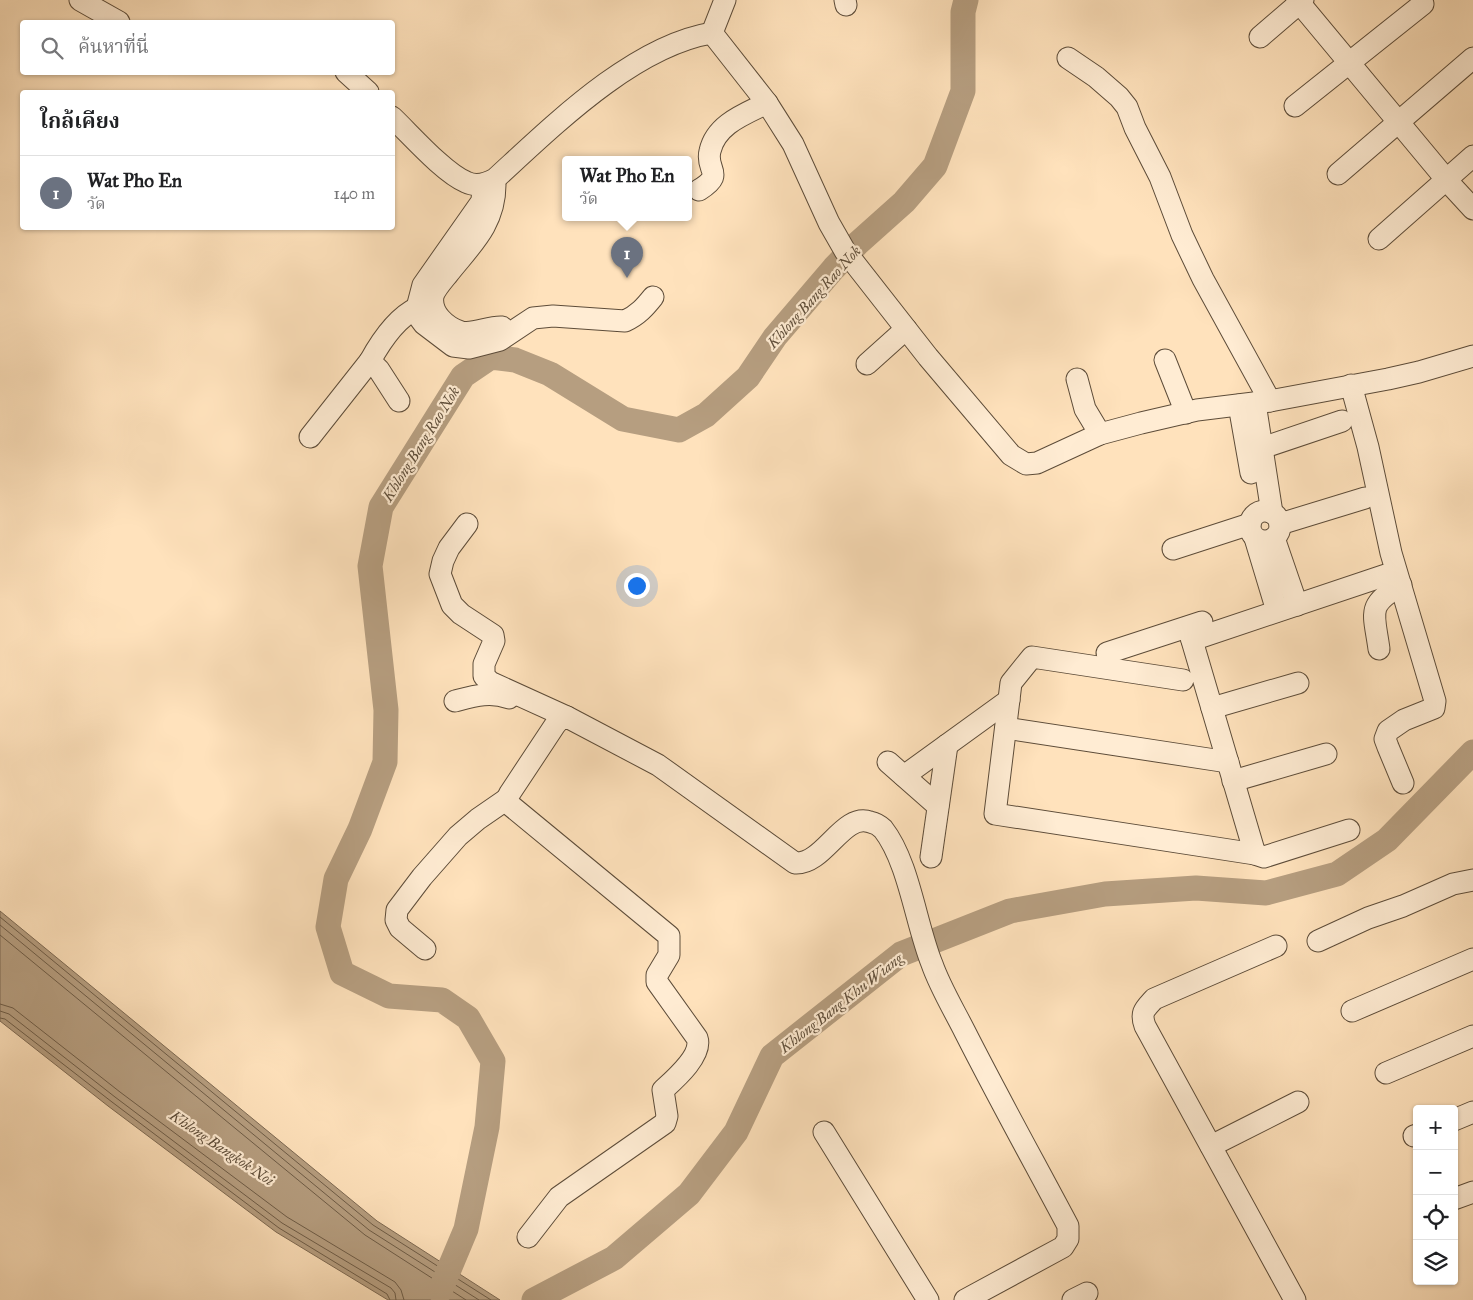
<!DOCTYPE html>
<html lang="th">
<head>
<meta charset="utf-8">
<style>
  :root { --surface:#fff; --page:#f2f2f2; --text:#202124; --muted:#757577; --line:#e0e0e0; --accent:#8f2418 }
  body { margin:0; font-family:"IM FELL Great Primer","Noto Serif Thai",serif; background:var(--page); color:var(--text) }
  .controls { position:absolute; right:15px; bottom:15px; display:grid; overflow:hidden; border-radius:5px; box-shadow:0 1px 4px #0004 }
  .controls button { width:45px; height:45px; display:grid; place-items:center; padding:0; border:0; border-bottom:1px solid var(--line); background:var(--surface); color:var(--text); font:25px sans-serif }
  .you { position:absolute; left:636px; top:585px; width:18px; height:18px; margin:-12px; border:4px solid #fff; border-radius:50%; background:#1a73e8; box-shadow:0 0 0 8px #1a73e833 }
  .badge { display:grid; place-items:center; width:32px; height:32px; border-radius:50%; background:var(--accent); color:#fff; font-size:16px; font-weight:700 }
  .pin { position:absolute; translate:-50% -41px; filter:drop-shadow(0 1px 2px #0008) }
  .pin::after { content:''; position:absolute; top:26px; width:18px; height:15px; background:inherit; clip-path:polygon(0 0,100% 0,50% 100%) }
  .popup { position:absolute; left:562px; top:156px; width:130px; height:65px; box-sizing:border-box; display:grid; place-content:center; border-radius:5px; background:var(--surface); filter:drop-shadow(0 1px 4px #0005); font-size:16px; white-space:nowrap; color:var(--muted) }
  .popup b { font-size:19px; color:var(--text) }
  .popup::after { content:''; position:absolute; left:50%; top:100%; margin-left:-10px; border:10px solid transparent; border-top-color:var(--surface) }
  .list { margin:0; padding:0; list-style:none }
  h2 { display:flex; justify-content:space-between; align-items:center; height:65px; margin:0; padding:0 20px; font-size:21px }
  h2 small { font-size:16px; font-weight:400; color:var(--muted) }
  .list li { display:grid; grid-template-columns:32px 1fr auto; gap:15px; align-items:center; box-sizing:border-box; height:75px; padding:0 20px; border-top:1px solid var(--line) }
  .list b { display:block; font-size:19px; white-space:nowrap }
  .list p { margin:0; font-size:16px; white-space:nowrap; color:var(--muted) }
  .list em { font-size:16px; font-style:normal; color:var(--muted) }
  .icon { flex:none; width:28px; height:28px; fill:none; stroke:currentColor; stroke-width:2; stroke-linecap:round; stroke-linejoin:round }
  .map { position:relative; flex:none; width:1473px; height:1300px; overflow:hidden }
  .search { position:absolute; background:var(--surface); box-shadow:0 1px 4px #0004; left:20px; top:20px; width:375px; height:55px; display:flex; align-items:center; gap:12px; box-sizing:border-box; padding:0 18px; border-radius:5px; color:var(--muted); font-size:19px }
  .panel { position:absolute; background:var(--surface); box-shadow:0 1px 4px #0004; left:20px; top:90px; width:375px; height:140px; border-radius:5px }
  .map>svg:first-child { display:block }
  .water { fill:#b69e80; stroke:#7d6952 }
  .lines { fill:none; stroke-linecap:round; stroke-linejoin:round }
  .shore { stroke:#6e5c46; stroke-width:1 }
  .river { stroke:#b69e80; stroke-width:25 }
  .minor-casing { stroke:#5d4c39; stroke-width:23 }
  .minor { stroke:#ffecd3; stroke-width:21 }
  .labels { text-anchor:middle; stroke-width:4.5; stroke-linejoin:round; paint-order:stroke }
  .water-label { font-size:15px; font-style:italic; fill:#604f3b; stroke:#ffecd3 }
</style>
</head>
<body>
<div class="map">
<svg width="1473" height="1300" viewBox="0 0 1473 1300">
  <rect width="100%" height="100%" fill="#ffe2bc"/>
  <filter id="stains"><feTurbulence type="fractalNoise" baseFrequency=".004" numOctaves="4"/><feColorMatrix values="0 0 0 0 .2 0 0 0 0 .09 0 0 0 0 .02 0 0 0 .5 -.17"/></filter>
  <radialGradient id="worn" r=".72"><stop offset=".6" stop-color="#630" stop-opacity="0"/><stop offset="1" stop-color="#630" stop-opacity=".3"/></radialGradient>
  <polygon class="water" points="0,911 377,1221 500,1300 388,1300 276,1232 108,1106 0,1021"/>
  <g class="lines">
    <g class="shore">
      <polyline points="0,917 373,1225 491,1300"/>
      <polyline points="0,925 369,1230 479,1300"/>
      <polyline points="0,935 365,1235 466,1300"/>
      <polyline points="0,1004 13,1008 120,1092 287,1217 395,1282 401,1290 404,1300"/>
      <polyline points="0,1011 9,1014 115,1097 282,1223 391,1288 395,1293 396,1300"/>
      <polyline points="0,1018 5,1019 112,1102 279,1228 387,1294 390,1300"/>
    </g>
    <g class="river">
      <polyline points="440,1291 466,1229 487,1127 493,1061 468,1018 442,1000 389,996 342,973 328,927 336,879 360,829 385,762 386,710 370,566 381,507 463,376 491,357 515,360 550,374 623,419 679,430 706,415 748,377 775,337 834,268 857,244 904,202 935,166 963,91 963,12 966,0"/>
      <polyline points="534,1300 614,1258 689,1194 736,1132 772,1056 901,954 1010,911 1105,894 1196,888 1266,893 1337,874 1387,840 1473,752"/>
    </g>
    <g class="minor-casing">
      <g id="minor">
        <polyline points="80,0 119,22"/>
        <polyline points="845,0 846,5"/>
        <polyline points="1297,0 1450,184 1473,209"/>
        <polyline points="712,33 767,103 793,144 829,223 845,251 928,357 1011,455 1026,464 1037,463 1100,434 1141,423 1197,410 1270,401 1388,379 1419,372 1473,356"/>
        <polyline points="712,33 725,0"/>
        <polyline points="1260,37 1303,0"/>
        <polyline points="1068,58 1096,77 1119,97 1127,107 1135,128 1160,177 1182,235 1203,279 1270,401"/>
        <polyline points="346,72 368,92"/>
        <polyline points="1295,106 1423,4"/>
        <path d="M392,117C410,134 444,173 466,182C476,187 486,184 495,179C553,126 633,46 712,33"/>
        <polyline points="1338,174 1473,58"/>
        <path d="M483,185L482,201L423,285L417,308L418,316L424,324L453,346L469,348L500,340L533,318L553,316L625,321C638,315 645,307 653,297"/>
        <path d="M495,185C495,224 471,245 448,274C444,279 435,289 433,296C430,313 446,327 461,332C474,335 489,326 502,327"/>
        <path d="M699,190C726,173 705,171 710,151C716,124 745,114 767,103"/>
        <polyline points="1379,239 1473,156"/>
        <polyline points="1165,360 1186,413"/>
        <polyline points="867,364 906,329"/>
        <polyline points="1077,379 1085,409 1100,434"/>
        <polyline points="1351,385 1368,447 1391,553 1435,701 1434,708 1404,720 1388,731 1385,739 1388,747 1403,783"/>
        <path d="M399,401L379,370L370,361C381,341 396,318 417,308"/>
        <polyline points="1255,403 1272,513"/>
        <polyline points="1239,405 1251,473"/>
        <polyline points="310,437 370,361"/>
        <polyline points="1250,452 1342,421"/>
        <circle cx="1265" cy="526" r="15"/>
        <polyline points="467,524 449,548 443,561 440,574 452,605 461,614 493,635 494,641 484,664 484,676 490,682 567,717"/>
        <polyline points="1280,524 1365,498"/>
        <polyline points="1255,538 1277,611"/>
        <polyline points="1274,538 1297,605"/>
        <polyline points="1173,549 1250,524"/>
        <polyline points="1192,640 1386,575"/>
        <path d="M1379,649C1374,612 1366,606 1401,585"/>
        <polyline points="1107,653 1202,622"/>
        <polyline points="1183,680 1032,657 1011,683 995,814 1255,854 1188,627"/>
        <path d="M455,701C474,696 490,691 509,698"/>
        <polyline points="1212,708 1298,683"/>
        <polyline points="1006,728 1228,762"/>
        <polyline points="888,762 938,806"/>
        <polyline points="904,776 1009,700"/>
        <polyline points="1233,781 1326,754"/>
        <polyline points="1255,854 1264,857 1349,830"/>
        <polyline points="931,857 947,745"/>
        <polyline points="1318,941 1368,918 1403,906 1453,884 1473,880"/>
        <path d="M1276,946L1154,999C1145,1009 1140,1012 1145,1026L1295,1300"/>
        <polyline points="425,949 400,928 396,920 397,910 422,877 458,836 478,819 507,799"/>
        <polyline points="1352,1011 1473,959"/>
        <polyline points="1386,1073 1473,1036"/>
        <polyline points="1454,1120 1473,1112"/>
        <polyline points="824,1132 928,1300"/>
        <polyline points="1414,1136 1417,1135"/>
        <polyline points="1211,1146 1298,1102"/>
        <polyline points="1454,1199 1473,1192"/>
        <path d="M528,1237L559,1197L665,1123L667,1116L663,1090C674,1080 703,1055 697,1038L657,982V975L669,955V936L510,805L507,799L510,793L555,725L560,719L567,717L658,765L795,863C824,865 843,812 870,822C875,823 880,826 883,829C909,862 916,925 932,964C940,987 954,1010 965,1032C998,1097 1034,1162 1068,1226V1239L1063,1247L965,1300"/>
        <polyline points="1073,1300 1087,1293"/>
      </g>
    </g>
    <use href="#minor" class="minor"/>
  </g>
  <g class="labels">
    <g class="water-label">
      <text transform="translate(814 297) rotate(-48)" y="5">Khlong Bang Rao Nok</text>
      <text transform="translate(421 444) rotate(-58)" y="5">Khlong Bang Rao Nok</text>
      <text transform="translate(841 1003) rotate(-38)" y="5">Khlong Bang Khu Wiang</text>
      <text transform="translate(222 1148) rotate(34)" y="5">Khlong Bangkok Noi</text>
    </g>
  </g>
  <rect width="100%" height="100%" filter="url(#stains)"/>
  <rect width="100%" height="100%" fill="url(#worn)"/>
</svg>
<div class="controls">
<button>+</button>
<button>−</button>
<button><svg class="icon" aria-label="locate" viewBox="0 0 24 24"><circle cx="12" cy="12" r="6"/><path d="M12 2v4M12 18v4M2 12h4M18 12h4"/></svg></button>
<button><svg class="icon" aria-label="layers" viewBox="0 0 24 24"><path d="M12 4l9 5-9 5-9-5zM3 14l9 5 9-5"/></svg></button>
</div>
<div class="you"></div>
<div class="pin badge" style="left:627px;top:278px;background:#6b7280">1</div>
<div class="popup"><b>Wat Pho En</b>วัด</div>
<div class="search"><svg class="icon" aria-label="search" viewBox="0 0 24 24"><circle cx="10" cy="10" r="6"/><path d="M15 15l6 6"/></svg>ค้นหาที่นี่</div>
<section class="panel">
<h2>ใกล้เคียง<small></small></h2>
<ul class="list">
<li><span class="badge" style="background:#6b7280">1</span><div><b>Wat Pho En</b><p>วัด</p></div><em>140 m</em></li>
</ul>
</section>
</div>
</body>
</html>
